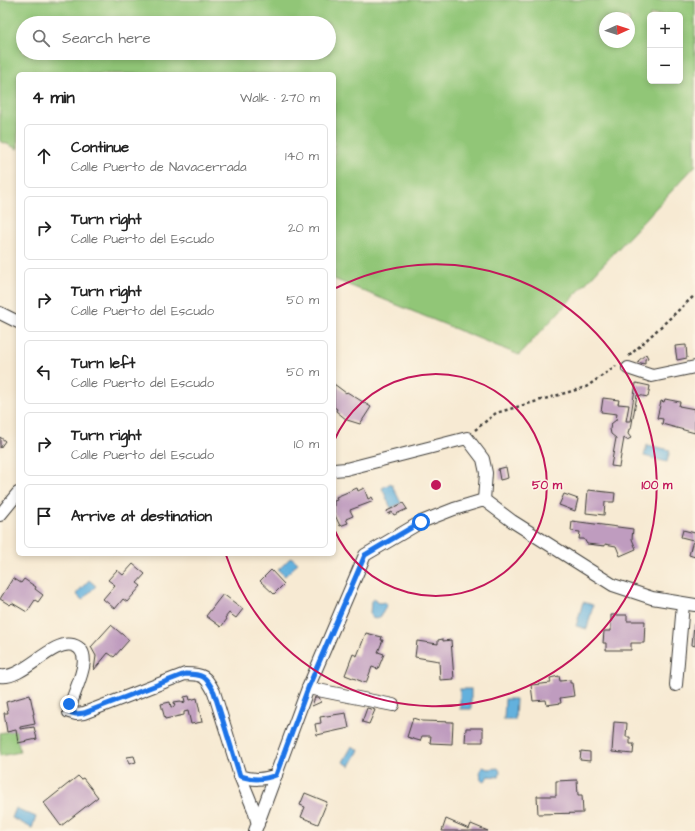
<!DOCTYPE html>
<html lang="en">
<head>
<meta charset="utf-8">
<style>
  :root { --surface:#fff; --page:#f6f6f6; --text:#222; --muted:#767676; --line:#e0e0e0 }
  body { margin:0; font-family:"Architects Daughter",sans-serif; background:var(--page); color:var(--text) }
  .controls { position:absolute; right:12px; top:12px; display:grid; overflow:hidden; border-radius:6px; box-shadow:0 2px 6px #0003 }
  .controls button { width:36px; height:36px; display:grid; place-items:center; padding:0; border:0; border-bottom:1px solid var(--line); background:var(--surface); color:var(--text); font:20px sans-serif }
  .compass { position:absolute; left:599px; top:12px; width:36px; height:36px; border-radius:50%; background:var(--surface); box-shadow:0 2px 6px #0003; rotate:87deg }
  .stop { position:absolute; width:12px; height:12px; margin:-9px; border:3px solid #1a73e8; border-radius:50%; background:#fff }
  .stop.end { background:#1a73e8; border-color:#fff; box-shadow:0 1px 4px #0008 }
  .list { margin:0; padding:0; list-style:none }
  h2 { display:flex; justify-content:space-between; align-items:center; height:52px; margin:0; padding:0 16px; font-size:17px }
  h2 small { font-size:13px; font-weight:400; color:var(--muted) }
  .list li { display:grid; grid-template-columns:26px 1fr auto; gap:12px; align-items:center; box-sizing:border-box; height:64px; margin:0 8px 8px; padding:0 8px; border:1px solid var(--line); border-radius:6px }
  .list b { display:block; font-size:15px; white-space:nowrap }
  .list p { margin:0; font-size:13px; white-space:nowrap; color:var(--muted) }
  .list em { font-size:13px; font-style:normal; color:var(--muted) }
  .icon { flex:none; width:22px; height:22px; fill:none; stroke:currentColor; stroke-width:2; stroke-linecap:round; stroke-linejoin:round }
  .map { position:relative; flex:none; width:695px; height:831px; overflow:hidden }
  .search { position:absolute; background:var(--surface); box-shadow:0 2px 6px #0003; left:16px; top:16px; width:320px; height:44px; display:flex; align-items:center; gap:10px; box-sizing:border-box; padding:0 14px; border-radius:22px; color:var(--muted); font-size:15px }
  .panel { position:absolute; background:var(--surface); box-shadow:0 2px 6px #0003; left:16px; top:72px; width:320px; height:484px; border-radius:6px }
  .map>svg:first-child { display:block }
  .green { fill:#91c677; stroke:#56714a; fill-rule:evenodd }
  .water { fill:#63b1dd; stroke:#40667c }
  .building { fill:#bf9cbf }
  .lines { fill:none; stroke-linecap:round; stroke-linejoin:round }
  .minor-casing { stroke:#3d3b37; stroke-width:14 }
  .path { stroke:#3d3b37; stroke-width:2.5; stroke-dasharray:3 3; stroke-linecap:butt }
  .minor { stroke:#fff; stroke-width:12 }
  .route { stroke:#1a73e8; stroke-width:5 }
  .ring { fill:none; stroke:#c2185b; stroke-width:2 }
  .centre { fill:#c2185b; stroke:#fcf5e5; stroke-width:2 }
  .ring-label { font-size:12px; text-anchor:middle; font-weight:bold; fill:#c2185b; stroke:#fcf5e5; stroke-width:3; stroke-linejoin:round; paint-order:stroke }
</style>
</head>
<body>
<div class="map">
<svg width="695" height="831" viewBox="0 0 695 831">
  <rect width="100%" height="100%" fill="#fcf5e5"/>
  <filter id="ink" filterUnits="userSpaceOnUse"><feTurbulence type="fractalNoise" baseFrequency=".025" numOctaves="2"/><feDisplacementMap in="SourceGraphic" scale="8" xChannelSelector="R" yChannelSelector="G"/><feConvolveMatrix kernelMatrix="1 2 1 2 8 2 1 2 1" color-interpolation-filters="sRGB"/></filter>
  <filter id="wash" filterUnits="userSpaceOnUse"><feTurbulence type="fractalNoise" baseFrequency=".012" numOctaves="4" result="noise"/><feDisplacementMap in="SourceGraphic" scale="16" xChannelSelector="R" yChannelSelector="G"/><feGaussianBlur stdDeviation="0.9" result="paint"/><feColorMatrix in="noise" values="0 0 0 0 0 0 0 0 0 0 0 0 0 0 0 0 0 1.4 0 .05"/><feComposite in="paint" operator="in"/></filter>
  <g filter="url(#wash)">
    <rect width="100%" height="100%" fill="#f7ead3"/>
    <g class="green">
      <path d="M0,0H695V166L519,355L334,279V74H18V149L0,141ZM650,15H680V81H650ZM605,18H629V42H605ZM23,23H329V53H23Z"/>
      <polygon points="16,730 20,752 0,756 0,733"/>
    </g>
    <g class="water">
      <polygon points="647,445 670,450 667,462 644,456"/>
      <polygon points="391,483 401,503 391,508 382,488"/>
      <polygon points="291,557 298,563 285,576 278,570"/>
      <polygon points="89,580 96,586 82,600 76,594"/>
      <polygon points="373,599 379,603 385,602 387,604 381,616 376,619 372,618 370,614 371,601"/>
      <polygon points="583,602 593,605 587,629 576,626"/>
      <rect x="460" y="689" width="11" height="20"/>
      <polygon points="505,699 516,699 515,720 504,720"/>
      <polygon points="352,746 359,750 350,766 343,762"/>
      <polygon points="483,767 488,769 498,768 500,771 499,777 488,776 485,781 481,780 480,770"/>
      <polygon points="16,808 36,817 32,828 12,818"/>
    </g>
    <g id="blocks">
      <g class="building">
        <polygon points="686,345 687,358 677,360 675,346"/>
        <polygon points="646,354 648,358 645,359 645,364 637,362"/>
        <polygon points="636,383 650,386 648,397 637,395 631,429 629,429 628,434 631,438 627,440 624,438 619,467 611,466 616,438 611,434 610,429 611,424 616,420 617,414 601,412 603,398 619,400 618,404 629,405 626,421 630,421"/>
        <polygon points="334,384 346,393 347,392 371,407 360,424 347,420 336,411 337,409 334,407"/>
        <polygon points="665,399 680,402 679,406 695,409 695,433 662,424 663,419 657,418 661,401 664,402"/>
        <polygon points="0,437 5,441 0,448"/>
        <polygon points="506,467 508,478 500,480 498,469"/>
        <polygon points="357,488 358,491 364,488 368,499 372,497 374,501 350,510 353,516 346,519 348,523 340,526 334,513 334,501 337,500 336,497"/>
        <polygon points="588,490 615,493 614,502 605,502 604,515 586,513"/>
        <polygon points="564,494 578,499 575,511 559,505"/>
        <polygon points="403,503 407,509 394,515 392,512 388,514 387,511"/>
        <polygon points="572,521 633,529 632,539 636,549 620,556 616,546 605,544 605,546 587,544 584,539 579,539 580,532 571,531"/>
        <polygon points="683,530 695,533 695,557 689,555 693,540 681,537"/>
        <polygon points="133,564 145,574 137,583 141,586 127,602 123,599 115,609 103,599 115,585 108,580 117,570 123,575"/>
        <polygon points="271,570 284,584 274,594 260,581"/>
        <polygon points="13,578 21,583 24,579 36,587 35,589 43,595 38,602 35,600 27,612 12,603 10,605 0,599"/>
        <polygon points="223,594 243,609 236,618 229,613 225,618 227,619 221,627 206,616"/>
        <polygon points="611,615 627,615 627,621 645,621 644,643 631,643 631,650 606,650 606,643 603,643 604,631 611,631"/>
        <polygon points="694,624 695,624 695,646 692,645"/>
        <polygon points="111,625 129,640 114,657 108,653 94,670 96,656 91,647"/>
        <polygon points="366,633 382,637 381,640 383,640 378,652 384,654 378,669 372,667 366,683 345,675 353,654 357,656"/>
        <polygon points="443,639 443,641 451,640 454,679 440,680 439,661 415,657 417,641 438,644 438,640"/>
        <polygon points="559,676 560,681 570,680 570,683 572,683 574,696 560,698 561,703 547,705 546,700 533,701 531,685 551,683 550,678"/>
        <polygon points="30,695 34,714 33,714 35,724 20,727 20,729 34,727 37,739 18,743 16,730 7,732 4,713 8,713 6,702"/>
        <polygon points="189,696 190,700 197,698 202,722 191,724 188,711 184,712 184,715 165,719 161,704 170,702 171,707 175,706 174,702 181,701 182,703 185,702 184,697"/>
        <polygon points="315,697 319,697 321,702 312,706"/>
        <polygon points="367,708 375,710 369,724 362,722"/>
        <polygon points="346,713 349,728 317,735 315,724 321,723 320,717"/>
        <polygon points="413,718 422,721 453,722 452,744 430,743 431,736 422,736 420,741 407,737"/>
        <polygon points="614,722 627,723 626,737 630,737 630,744 634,744 633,754 612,752"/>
        <polygon points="466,728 483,728 483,742 465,742"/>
        <polygon points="581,751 590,752 590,761 580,760"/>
        <polygon points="134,756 136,762 129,764 127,757"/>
        <polygon points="78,776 81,779 83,778 98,797 61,826 44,803"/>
        <polygon points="577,780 578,795 582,795 583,813 538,814 537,796 556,796 556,781"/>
        <polygon points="305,793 327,802 318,824 301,817 305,807 300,805"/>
        <polygon points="446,819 469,829 471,824 488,831 442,831"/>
      </g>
    </g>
  </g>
  <g filter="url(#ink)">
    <use href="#blocks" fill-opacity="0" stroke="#3d3b37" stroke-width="1"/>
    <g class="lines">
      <g class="minor-casing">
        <g id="minor">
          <polyline points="0,313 18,322"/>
          <polyline points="628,368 652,376 695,367"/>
          <polyline points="334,470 346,469 467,438 483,459 486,473 484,500"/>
          <polyline points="0,515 18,493"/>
          <path d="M0,676C23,680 52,639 73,645C99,653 70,695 69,712L76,714L84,713L185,674C203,674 206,676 214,692L240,776L254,810L258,824"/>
          <polyline points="676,685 683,604"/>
          <polyline points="308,688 393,705"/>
          <path d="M240,776C253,780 263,780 276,775"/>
          <polyline points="255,831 308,688 365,555 421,522 454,509 484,500 512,521 613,585 652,598 695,605"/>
        </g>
      </g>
      <g class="path">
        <polyline points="629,356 695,295"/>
        <polyline points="475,430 496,413 586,387 616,366"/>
      </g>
      <use href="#minor" class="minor"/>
    </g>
  </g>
  <g class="lines" filter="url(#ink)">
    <path class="route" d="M69,704V712L76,714L84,713L185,674C203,674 206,676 214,692L240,776C253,780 263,780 276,775L308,688L365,555L421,522"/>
  </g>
  <g class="ring">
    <path d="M334 441A111 111 0 1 1 334 529"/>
    <path d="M336 288A221 221 0 1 1 226 555"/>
  </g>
  <circle cx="436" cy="485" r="6" class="centre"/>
  <g class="ring-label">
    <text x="547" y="489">50 m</text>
    <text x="657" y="489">100 m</text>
  </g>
</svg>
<div class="controls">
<button>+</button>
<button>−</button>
</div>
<svg class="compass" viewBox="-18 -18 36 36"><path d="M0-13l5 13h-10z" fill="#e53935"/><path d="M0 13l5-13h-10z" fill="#767676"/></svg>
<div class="stop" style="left:421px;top:522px"></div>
<div class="stop end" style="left:69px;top:704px"></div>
<div class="search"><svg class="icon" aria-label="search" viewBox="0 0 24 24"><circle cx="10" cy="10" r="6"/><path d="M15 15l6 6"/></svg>Search here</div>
<section class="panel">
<h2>4 min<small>Walk · 270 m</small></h2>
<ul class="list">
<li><svg class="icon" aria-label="ahead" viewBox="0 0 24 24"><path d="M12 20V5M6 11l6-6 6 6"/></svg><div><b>Continue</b><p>Calle Puerto de Navacerrada</p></div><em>140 m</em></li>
<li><svg class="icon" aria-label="right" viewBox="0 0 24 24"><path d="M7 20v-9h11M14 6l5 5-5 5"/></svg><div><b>Turn right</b><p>Calle Puerto del Escudo</p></div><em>20 m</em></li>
<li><svg class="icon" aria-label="right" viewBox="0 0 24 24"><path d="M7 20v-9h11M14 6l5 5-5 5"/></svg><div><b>Turn right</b><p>Calle Puerto del Escudo</p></div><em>50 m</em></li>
<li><svg class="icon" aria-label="left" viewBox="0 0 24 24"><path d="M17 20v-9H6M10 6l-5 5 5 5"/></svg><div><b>Turn left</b><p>Calle Puerto del Escudo</p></div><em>50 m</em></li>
<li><svg class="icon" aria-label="right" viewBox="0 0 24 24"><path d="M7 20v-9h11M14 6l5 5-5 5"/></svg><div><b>Turn right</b><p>Calle Puerto del Escudo</p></div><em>10 m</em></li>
<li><svg class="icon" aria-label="arrive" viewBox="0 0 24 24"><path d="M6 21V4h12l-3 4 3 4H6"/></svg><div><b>Arrive at destination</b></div></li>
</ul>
</section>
</div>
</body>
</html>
